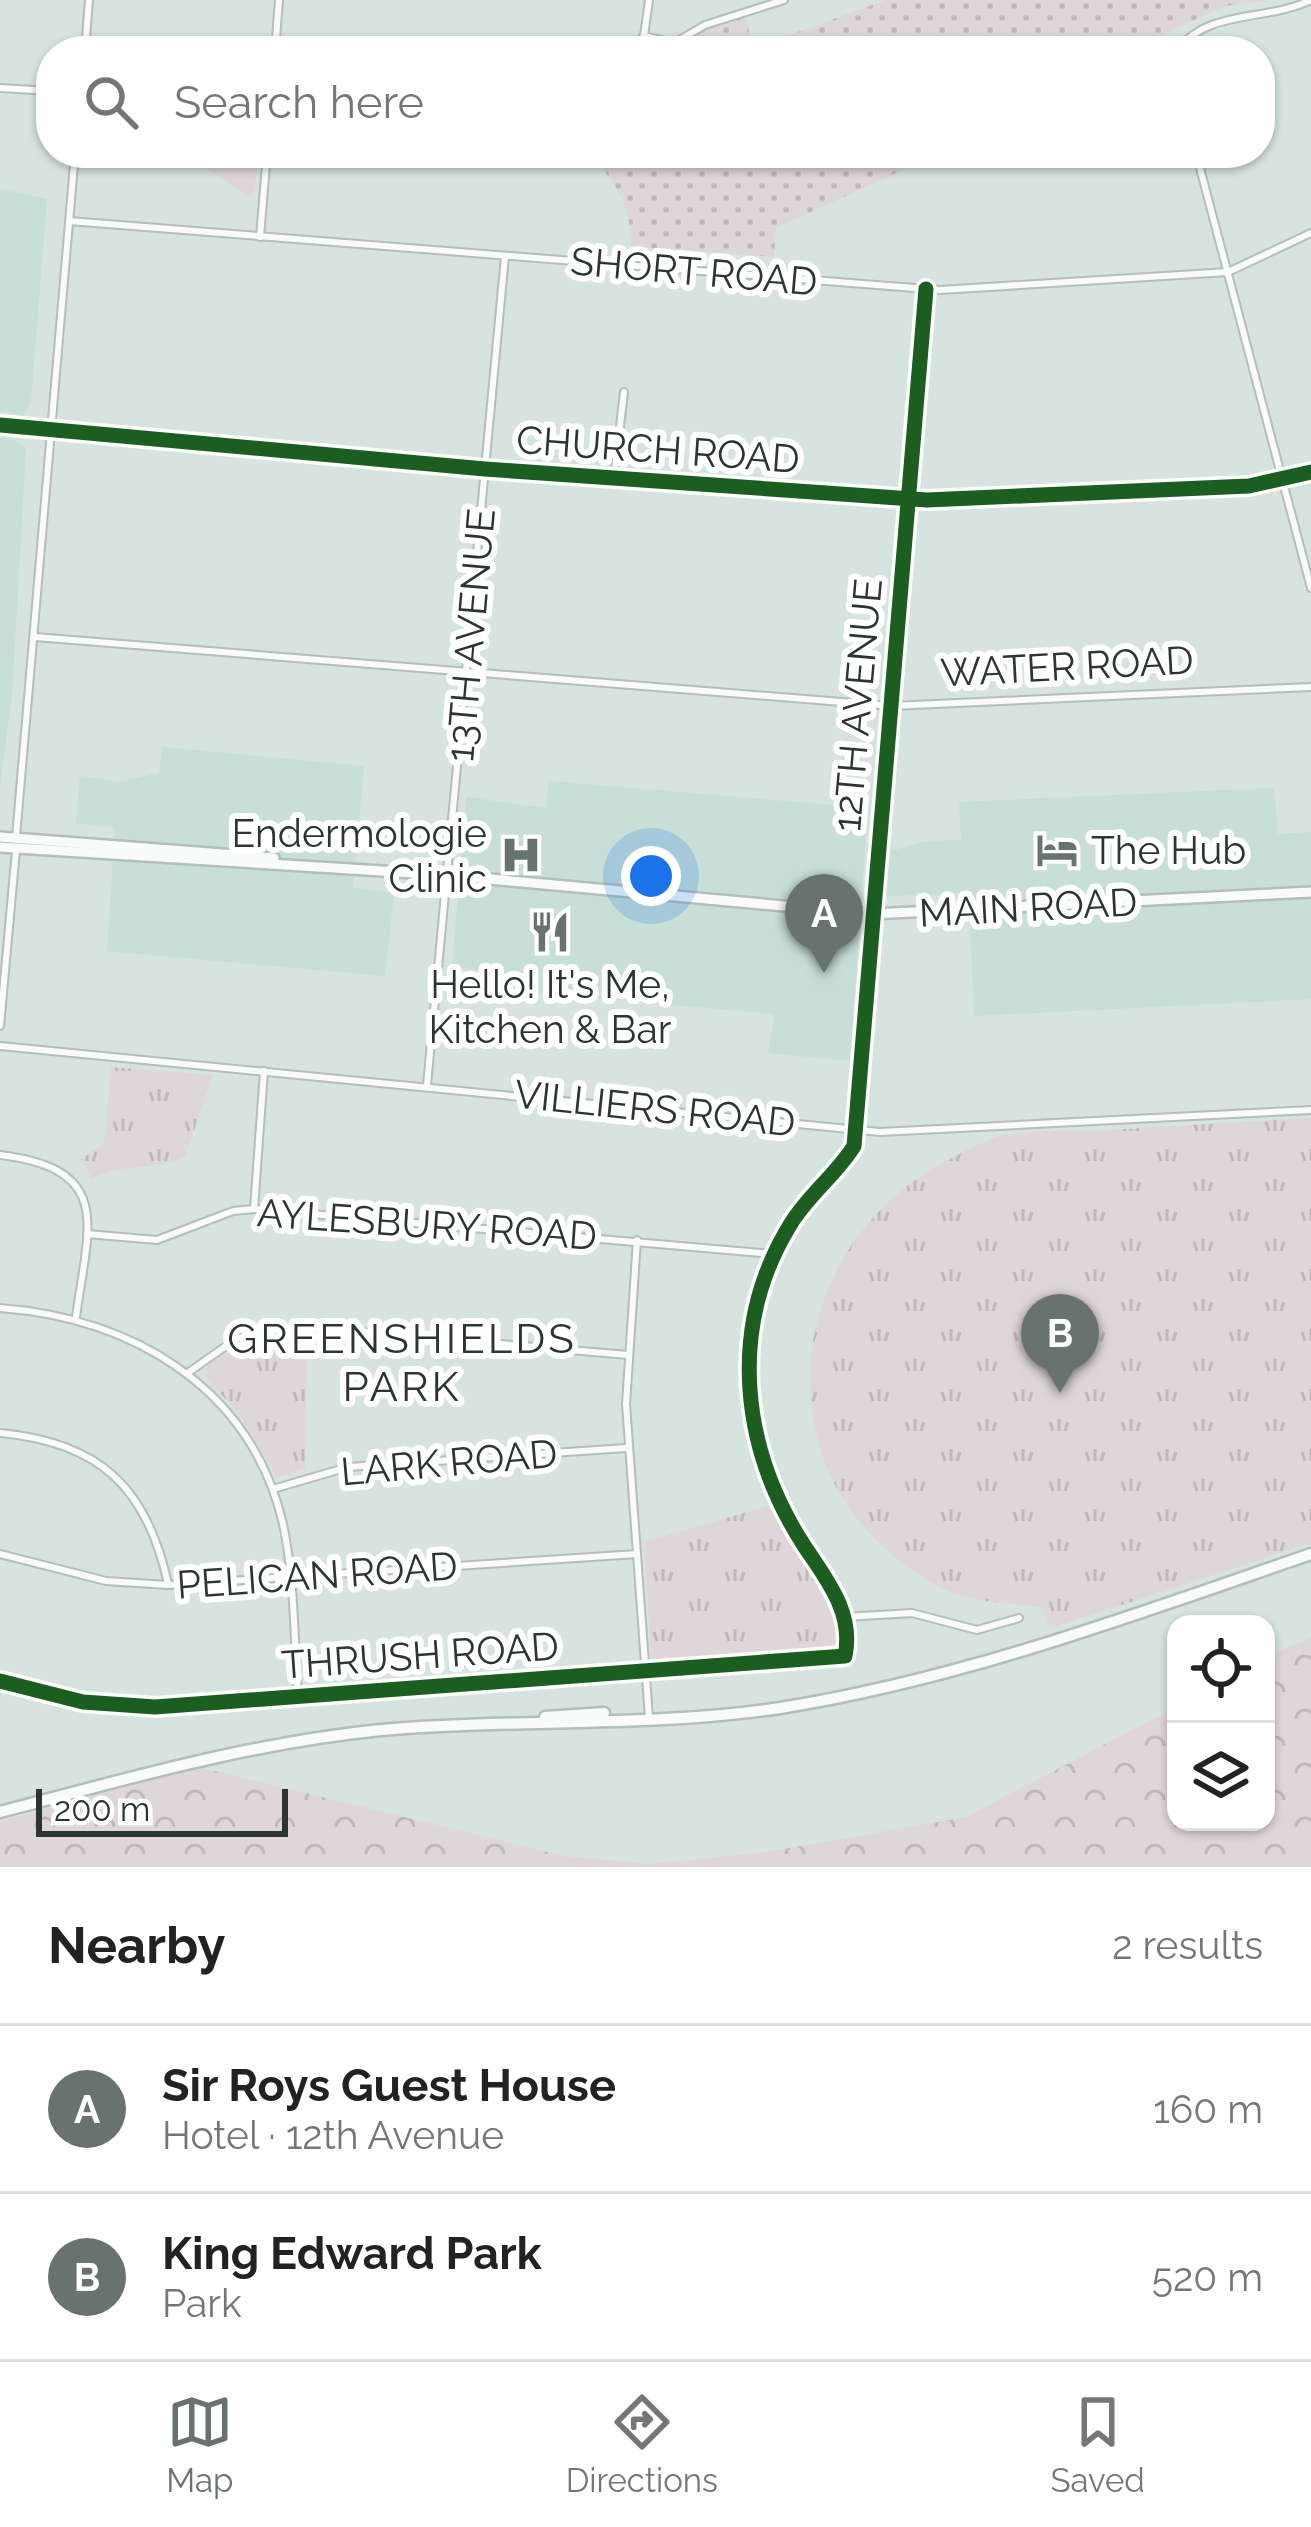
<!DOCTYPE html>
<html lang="en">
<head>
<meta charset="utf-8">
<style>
  :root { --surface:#fff; --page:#f2f2f2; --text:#222; --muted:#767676; --line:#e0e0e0; --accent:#68726f }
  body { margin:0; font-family:Raleway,sans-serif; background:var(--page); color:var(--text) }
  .controls { position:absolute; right:36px; bottom:36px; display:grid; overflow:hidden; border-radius:24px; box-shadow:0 3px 9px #0004 }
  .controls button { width:108px; height:108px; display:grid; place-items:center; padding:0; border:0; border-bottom:3px solid var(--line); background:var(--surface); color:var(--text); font:60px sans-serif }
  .scale { position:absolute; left:36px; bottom:30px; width:252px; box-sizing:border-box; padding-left:12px; border:6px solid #2c3532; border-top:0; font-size:33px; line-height:42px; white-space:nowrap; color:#2c3532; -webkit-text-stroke:9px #fff; paint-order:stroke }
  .you { position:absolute; left:651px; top:876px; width:42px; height:42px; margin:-30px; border:9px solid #fff; border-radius:50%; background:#1a73e8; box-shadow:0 0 0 18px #1a73e833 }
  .badge { display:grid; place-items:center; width:78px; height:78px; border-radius:50%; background:var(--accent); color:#fff; font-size:39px; font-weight:700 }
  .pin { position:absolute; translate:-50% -99px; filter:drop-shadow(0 3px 6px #0008) }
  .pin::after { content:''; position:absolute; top:63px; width:42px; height:36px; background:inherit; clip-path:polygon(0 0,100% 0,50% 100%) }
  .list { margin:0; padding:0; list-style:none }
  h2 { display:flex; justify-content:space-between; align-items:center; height:156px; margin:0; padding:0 48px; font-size:51px }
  h2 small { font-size:39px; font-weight:400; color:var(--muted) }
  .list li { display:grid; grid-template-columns:78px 1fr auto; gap:36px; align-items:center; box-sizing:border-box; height:168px; padding:0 48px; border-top:3px solid var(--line) }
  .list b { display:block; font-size:45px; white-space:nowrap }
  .list p { margin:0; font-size:39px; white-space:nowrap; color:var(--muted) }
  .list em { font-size:39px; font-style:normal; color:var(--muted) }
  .icon { flex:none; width:66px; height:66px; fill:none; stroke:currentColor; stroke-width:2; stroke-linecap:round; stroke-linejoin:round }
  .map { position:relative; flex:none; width:1311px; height:1867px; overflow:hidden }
  .search { position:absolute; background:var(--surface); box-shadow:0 3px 9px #0004; left:36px; right:36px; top:36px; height:132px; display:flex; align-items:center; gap:30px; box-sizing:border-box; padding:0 42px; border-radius:48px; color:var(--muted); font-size:45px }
  .sheet { height:492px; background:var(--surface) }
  nav { display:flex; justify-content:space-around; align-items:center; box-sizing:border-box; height:168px; border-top:3px solid var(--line); background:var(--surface); font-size:33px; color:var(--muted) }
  nav a { display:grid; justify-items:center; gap:6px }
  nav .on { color:var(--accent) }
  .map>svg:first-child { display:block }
  .built { fill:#c7dfd7 }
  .grass { fill:url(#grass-dots) }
  .forest { fill:url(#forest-crowns) }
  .park { fill:url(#park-tufts) }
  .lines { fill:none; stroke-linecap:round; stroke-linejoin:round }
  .minor-casing { stroke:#b4bebb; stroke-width:10 }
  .secondary-casing { stroke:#b4bebb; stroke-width:14 }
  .primary-casing { stroke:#b4bebb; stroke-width:15 }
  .minor { stroke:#f9fbfa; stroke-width:6 }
  .secondary { stroke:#f9fbfa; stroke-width:9 }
  .primary { stroke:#f9fbfa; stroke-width:10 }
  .cycleway-casing { stroke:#fff; stroke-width:22 }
  .cycleway { stroke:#1b5e20; stroke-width:15 }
  .labels { text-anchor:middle; stroke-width:12; stroke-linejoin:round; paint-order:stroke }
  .street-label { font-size:39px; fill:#2c3532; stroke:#fff }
  .poi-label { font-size:39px; fill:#2c3532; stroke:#fff; text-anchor:end }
  .neighbourhood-label { font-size:42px; letter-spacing:3px; fill:#2c3532; stroke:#fff }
</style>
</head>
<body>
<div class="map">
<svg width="1311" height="1867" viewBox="0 0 1311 1867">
  <defs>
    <pattern id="grass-dots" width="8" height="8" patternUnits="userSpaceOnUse" patternTransform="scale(3)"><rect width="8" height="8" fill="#dfd6da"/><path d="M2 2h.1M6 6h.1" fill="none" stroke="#c0b8bc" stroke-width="1.8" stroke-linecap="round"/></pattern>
    <pattern id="forest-crowns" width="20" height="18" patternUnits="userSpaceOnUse" patternTransform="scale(3)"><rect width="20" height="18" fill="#dfd6da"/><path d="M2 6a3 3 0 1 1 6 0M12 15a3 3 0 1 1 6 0" fill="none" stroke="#c0b8bc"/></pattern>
    <pattern id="park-tufts" width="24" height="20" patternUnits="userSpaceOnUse" patternTransform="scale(3)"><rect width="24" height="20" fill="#dfd6da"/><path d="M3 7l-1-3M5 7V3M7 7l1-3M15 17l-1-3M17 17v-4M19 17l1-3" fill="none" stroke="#c0b8bc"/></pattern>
  </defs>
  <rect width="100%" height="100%" fill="#d6e3df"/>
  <g class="built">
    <polygon points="0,189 47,199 31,401 23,415 0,412"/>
    <polygon points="0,437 19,442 26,450 12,695 0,786"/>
    <polygon points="162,747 364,766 353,888 394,893 385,976 107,951 115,828 76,823 80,776 119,782 159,773"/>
    <polygon points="549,781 868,808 850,1061 768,1053 775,1014 529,992 530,976 452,967 466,797 546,808"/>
    <polygon points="1274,788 1278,834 1311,832 1311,999 974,1016 969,893 886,896 884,853 926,841 961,840 959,802"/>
  </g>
  <g class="grass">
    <polygon points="886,0 1267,0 1225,6 1127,51 676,51 674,43 705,25 744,13 754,48"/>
    <path d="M572,153H940L776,228L774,257L636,247L630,243C632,207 618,188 596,160L572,158Z"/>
  </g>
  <polygon class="forest" points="1311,1638 1311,1867 0,1867 0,1822 198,1767 564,1856 650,1864 760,1853 966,1817 1176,1707 1176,1822 1266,1822 1266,1656"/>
  <g class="park">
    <polygon points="182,153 258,153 255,189 249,197"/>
    <path d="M111,1067L213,1075L185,1157C153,1171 123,1162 92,1179L81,1159L104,1144Z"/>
    <path d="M1311,1118V1543L1049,1629L1042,1607C1006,1603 968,1603 936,1585C756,1486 775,1249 951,1158C966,1151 984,1141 1001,1136C1028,1129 1063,1132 1092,1131C1165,1126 1238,1122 1311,1118Z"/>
    <polygon points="307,1332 305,1468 277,1478 240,1415 206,1378 207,1366 238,1346"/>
    <polygon points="771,1505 832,1604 836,1643 783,1658 652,1668 644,1542"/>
  </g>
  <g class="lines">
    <g class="minor-casing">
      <g id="minor">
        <polyline points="644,36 674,43 705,25 784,0"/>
        <polyline points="275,46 340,51"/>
        <polyline points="85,51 89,0"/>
        <polyline points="275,51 279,0"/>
        <polyline points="628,51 644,36 649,0"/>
        <path d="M1176,51C1209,8 1266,22 1311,0"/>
        <polyline points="0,88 51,91"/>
        <polyline points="1196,153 1311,588"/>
        <polyline points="69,221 940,290 1228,272 1311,233"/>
        <polyline points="260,237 267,153"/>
        <polyline points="0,425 485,469 927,500 1249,486 1311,472"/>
        <polyline points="614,478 624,392"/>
        <polyline points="35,637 891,706 1311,687"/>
        <polyline points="16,837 75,153"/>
        <polyline points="0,1026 16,850"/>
        <polyline points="0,1046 880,1132 1311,1110"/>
        <polyline points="427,1085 505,256"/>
        <path d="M0,1155C115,1169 88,1227 76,1317"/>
        <polyline points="254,1209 264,1071"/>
        <polyline points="87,1234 157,1240 233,1211 254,1209 772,1254"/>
        <polyline points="637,1240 626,1404 649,1718"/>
        <path d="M0,1308C132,1318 251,1387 283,1524C295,1580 294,1641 298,1697"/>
        <polyline points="189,1372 236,1339 292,1326 628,1355"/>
        <path d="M0,1433C99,1442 147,1487 168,1584"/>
        <polyline points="273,1489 348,1467 626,1448"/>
        <polyline points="0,1554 106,1581 168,1585 637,1554"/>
        <polyline points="843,1617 912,1613 977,1630 1019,1618"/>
        <path d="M0,1681L83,1702L155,1707L845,1656C854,1613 827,1580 805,1547C741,1449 727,1328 790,1225C808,1195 836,1175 854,1146L926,289"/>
      </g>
    </g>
    <g class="secondary-casing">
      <g id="secondary">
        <polyline points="0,837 274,858"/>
        <polyline points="0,847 446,875 872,914 1311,892"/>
      </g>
    </g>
    <g class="primary-casing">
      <g id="primary">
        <polyline points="545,1717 604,1713"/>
        <path d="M0,1812C126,1779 250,1743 381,1730C513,1718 648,1728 780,1708C963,1679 1136,1614 1311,1554"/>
      </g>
    </g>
    <use href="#minor" class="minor"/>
    <use href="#secondary" class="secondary"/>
    <use href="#primary" class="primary"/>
    <g class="cycleway-casing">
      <g id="cycleway">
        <polyline points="0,425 485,469 927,500 1249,486 1311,472"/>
        <path d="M0,1681L83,1702L155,1707L845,1656C854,1613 827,1580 805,1547C741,1449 727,1328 790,1225C808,1195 836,1175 854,1146L926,289"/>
      </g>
    </g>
    <use href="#cycleway" class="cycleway"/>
  </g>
  <defs>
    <g id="hotel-bare" transform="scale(3.24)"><path d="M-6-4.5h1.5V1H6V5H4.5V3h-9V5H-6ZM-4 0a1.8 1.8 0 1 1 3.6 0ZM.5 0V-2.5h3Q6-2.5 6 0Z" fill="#68726f" stroke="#fff" stroke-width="2.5" paint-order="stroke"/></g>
    <g id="hospital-bare" transform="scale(3.24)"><path d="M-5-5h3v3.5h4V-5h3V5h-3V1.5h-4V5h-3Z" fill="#68726f" stroke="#fff" stroke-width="2.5" paint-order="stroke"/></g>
    <g id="restaurant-bare" transform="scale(3.24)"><path d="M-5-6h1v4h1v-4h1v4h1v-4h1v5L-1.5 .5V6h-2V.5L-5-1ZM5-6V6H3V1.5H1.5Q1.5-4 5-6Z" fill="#68726f" stroke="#fff" stroke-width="2.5" paint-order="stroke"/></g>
  </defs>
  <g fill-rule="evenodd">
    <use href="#hotel-bare" x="1057" y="850"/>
    <use href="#hospital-bare" x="521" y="855"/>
    <use href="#restaurant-bare" x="550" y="932"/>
  </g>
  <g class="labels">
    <g class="street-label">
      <text transform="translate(694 271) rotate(5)" y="14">SHORT ROAD</text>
      <text transform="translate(658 449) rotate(4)" y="14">CHURCH ROAD</text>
      <text transform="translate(470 635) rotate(-85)" y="14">13TH AVENUE</text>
      <text transform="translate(1067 666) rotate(-3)" y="14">WATER ROAD</text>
      <text transform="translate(857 705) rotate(-85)" y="14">12TH AVENUE</text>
      <text transform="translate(1028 907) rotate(-3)" y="14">MAIN ROAD</text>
      <text transform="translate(655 1108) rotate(6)" y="14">VILLIERS ROAD</text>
      <text transform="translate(427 1224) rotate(4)" y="14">AYLESBURY ROAD</text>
      <text transform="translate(449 1462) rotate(-5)" y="14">LARK ROAD</text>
      <text transform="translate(317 1575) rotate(-4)" y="14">PELICAN ROAD</text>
      <text transform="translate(420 1655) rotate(-4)" y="14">THRUSH ROAD</text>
    </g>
    <g class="poi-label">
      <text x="487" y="847">Endermologie<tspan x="487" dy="45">Clinic</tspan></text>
      <text x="1091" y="864" text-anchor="start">The Hub</text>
      <text x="550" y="998" text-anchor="middle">Hello! It's Me,<tspan x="550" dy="45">Kitchen &amp; Bar</tspan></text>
    </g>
    <g class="neighbourhood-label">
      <text x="402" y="1353">GREENSHIELDS<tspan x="402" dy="48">PARK</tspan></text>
    </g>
  </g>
</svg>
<div class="controls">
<button><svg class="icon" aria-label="locate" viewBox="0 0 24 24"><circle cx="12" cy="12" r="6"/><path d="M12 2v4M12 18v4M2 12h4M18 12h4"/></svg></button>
<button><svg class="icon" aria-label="layers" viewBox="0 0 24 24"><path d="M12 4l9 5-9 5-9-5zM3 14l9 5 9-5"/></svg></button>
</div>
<div class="scale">200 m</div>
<div class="you"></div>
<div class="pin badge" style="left:824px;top:973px">A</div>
<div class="pin badge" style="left:1060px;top:1393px">B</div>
<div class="search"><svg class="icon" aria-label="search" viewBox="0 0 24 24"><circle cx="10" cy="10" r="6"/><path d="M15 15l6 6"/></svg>Search here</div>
</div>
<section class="sheet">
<h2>Nearby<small>2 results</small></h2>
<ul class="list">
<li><span class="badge">A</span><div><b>Sir Roys Guest House</b><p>Hotel · 12th Avenue</p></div><em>160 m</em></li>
<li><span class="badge">B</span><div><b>King Edward Park</b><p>Park</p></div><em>520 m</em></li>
</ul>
</section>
<nav>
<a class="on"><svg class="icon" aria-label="map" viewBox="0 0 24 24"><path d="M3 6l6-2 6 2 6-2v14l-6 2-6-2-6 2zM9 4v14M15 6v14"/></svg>Map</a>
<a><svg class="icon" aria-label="directions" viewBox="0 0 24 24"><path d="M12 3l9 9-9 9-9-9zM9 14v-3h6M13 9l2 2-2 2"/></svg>Directions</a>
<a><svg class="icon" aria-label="saved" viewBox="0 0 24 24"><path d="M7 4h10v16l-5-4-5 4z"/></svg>Saved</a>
</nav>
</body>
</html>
